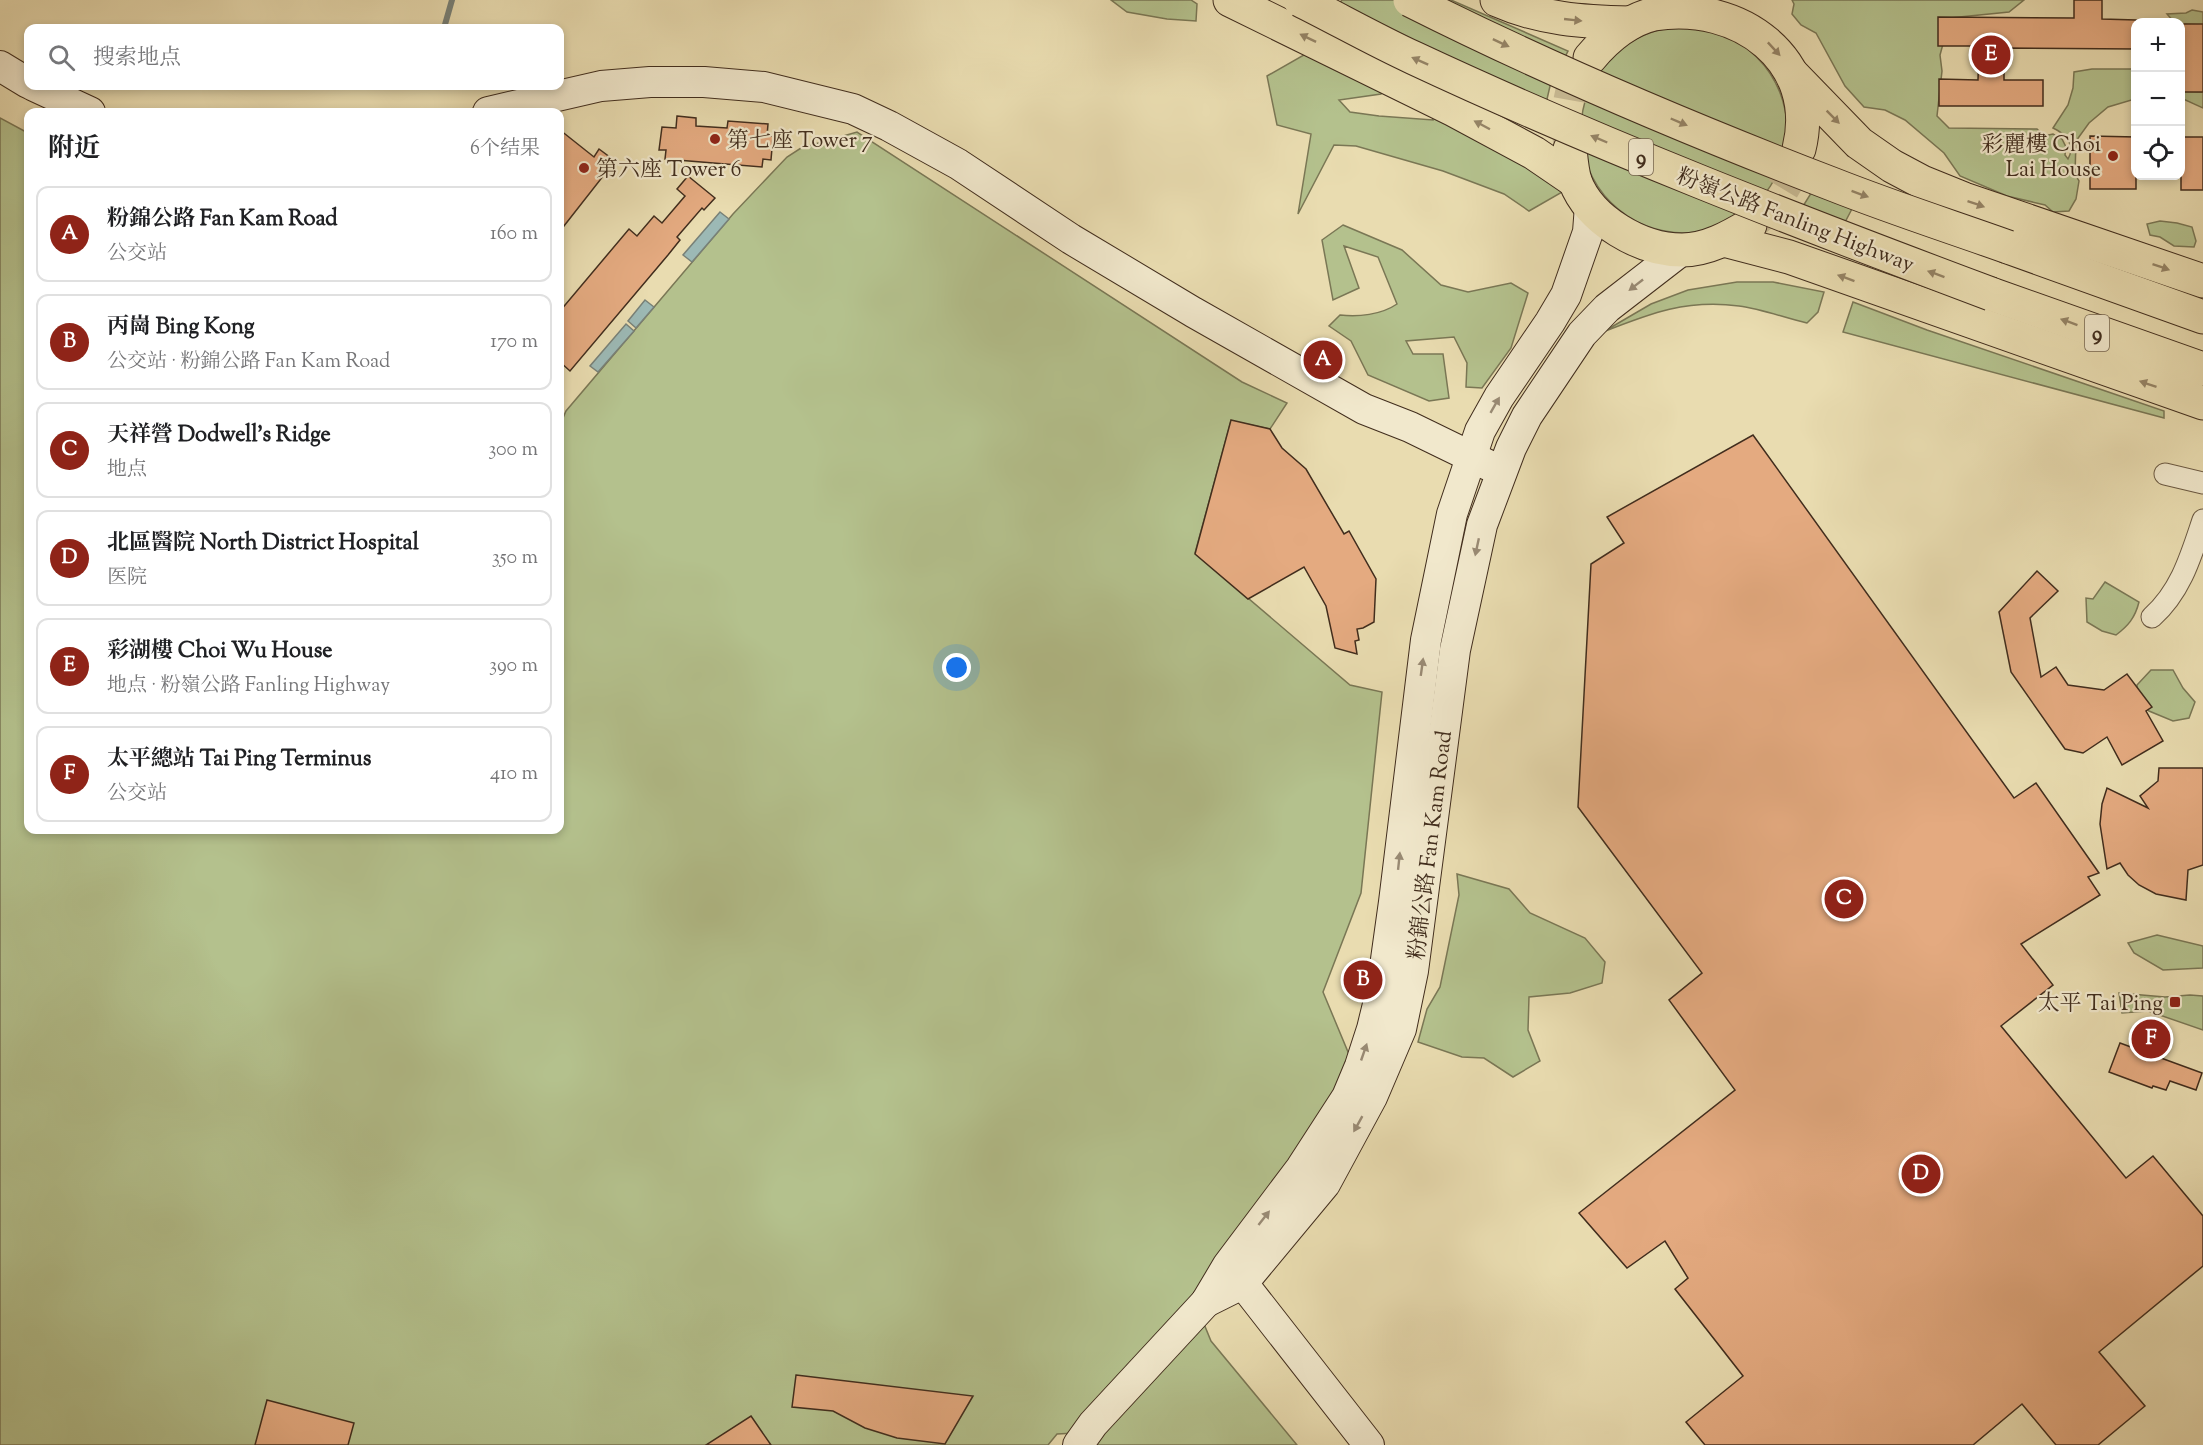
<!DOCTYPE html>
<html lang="zh">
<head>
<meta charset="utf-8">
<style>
  :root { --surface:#fff; --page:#f6f6f6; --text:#202124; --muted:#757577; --line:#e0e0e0; --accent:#8f2418 }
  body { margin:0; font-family:"Sorts Mill Goudy","Noto Serif SC",serif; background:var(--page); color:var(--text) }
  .controls { position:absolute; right:18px; top:18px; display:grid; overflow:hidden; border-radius:12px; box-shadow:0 3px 9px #0003 }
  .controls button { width:54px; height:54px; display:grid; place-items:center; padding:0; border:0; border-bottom:2px solid var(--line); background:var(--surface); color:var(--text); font:30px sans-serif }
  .you { position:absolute; left:957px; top:668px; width:21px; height:21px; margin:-15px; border:4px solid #fff; border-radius:50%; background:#1a73e8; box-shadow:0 0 0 9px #1a73e833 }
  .badge { display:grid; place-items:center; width:39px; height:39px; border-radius:50%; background:var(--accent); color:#fff; font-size:20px; font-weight:700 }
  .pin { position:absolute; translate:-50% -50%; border:3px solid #fff; box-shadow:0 2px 6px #0006 }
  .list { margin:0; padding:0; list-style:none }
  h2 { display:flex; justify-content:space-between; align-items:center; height:78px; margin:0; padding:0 24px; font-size:26px }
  h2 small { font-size:20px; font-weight:400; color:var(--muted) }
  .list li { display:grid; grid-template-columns:39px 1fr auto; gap:18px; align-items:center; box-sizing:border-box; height:96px; margin:0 12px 12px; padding:0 12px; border:2px solid var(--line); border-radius:12px }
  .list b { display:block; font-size:22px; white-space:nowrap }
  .list p { margin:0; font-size:20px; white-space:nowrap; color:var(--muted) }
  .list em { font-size:20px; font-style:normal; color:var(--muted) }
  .icon { flex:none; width:33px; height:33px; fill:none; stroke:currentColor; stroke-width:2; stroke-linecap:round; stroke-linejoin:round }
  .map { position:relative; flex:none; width:2203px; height:1445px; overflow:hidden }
  .search { position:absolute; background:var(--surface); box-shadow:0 3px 9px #0003; left:24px; top:24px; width:540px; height:66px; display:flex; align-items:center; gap:15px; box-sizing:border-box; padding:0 21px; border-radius:12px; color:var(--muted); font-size:22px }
  .panel { position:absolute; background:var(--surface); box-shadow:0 3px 9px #0003; left:24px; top:108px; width:540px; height:726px; border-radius:12px }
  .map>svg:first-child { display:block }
  .green { fill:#b4c18d; stroke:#7a7755; stroke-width:1.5 }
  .water { fill:#9cb9b5; stroke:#788178; stroke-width:1.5 }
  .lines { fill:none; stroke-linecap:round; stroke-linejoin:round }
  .stream { stroke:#788178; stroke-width:6 }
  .building { fill:#e4aa80; stroke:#412d1d; stroke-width:1.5 }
  .primary-tunnel { stroke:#c7b993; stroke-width:33; stroke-dasharray:33 16; stroke-linecap:butt }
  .street-casing { stroke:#6b5942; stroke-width:23 }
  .secondary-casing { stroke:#412d1d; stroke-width:32 }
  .primary-casing { stroke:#412d1d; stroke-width:35 }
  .highway-casing { stroke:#412d1d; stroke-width:35 }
  .street { stroke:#f1e8cc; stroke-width:21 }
  .secondary { stroke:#f1e8cc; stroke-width:30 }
  .primary { stroke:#e9dcb0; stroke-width:33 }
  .highway { stroke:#e9dcb0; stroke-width:33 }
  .highway-bridge-casing { stroke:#412d1d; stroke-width:35; stroke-linecap:butt }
  .highway-bridge { stroke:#e9dcb0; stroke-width:33 }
  .oneway { fill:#958466 }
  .oneway2 { fill:#998a74 }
  .poi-dot { fill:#8f2418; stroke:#f1e8cc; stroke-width:2 }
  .labels { text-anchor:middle; stroke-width:4.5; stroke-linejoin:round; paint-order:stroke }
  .shield { fill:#f1e8cc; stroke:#766552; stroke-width:1.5 }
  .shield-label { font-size:21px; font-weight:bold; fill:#412d1d }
  .poi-label { font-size:22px; fill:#412d1d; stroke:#f1e8cc; text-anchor:start }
  .street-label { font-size:22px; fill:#412d1d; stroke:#f1e8cc }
</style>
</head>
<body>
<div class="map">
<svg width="2203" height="1445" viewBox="0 0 2203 1445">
  <rect width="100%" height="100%" fill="#e9dcb0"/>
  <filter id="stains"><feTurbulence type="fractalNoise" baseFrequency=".00333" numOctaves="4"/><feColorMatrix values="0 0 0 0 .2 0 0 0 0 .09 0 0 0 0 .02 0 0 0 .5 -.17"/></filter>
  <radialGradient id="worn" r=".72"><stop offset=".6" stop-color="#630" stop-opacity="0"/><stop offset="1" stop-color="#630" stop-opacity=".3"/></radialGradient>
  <g class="green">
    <polygon points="1111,0 1191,0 1197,4 1196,21 1167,19 1127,12"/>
    <polygon points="1342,0 1451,0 1568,51 1550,86 1545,108 1323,22"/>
    <path d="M1792,0H2024L2009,12L1950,18L1940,55L1942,71L1937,116L1949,128L2037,129L2044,136L2053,134L2062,139L2066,147L2065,155L2068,159C2076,145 2066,134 2053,128L2068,105L2073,88L2074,72L2092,69H2135V99L2108,107L2089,123L2076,141L2075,174L2079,181L2076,199L2069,211L2053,212L2045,205L2007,196L1960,176L1944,153L1905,120L1885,110L1864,107L1845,86L1816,33L1801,25L1792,14L1794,4Z"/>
    <polygon points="2192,10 2203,12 2203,25 2183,24 2181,28 2180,22 2174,22 2167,14 2186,13"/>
    <circle cx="1684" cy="130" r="103"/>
    <polygon points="1316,33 1394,72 1381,94 1339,100 1350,112 1379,116 1433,120 1427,87 1564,191 1529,211 1504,194 1443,171 1356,146 1334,145 1298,214 1311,134 1277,125 1267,76 1304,55"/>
    <polygon points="2181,91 2203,92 2203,108 2181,98"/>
    <polygon points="0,118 28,133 28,830 560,830 560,425 566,411 733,214 787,157 801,148 857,132 1242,382 1287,403 1270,429 1231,421 1195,553 1350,685 1382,692 1361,893 1323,992 1353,1064 1195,1302 1211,1341 1297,1445 1085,1445 1094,1432 1057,1434 1048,1445 0,1445"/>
    <polygon points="1818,166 1865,184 1831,249 1800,211 1810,195"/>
    <polygon points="2160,221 2177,223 2192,227 2196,241 2194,247 2174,246 2160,237 2150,235 2147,224"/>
    <path d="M1343,225L1402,250L1441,285L1468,292L1511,283L1528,293L1511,348L1482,388L1466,387L1467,363L1454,337L1406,341L1413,354H1443L1449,398L1429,401L1368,375L1351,341L1329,326L1340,315C1358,317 1381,315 1397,304L1378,257L1344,246L1359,288L1333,300L1322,240Z"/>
    <path d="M1737,282H1773L1824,292L1818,312L1807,323C1785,318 1762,309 1739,306C1687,299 1651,313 1603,332L1651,304L1688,290Z"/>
    <polygon points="1853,302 1927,330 2164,411 2164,418 1843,332"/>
    <path d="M2105,582L2139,602C2135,618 2128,626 2116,635L2102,631L2087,622L2086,598L2093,599Z"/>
    <polygon points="2151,670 2173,670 2183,688 2195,702 2189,718 2173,721 2149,711 2138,699 2137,685"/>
    <polygon points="1457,874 1509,889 1530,913 1585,938 1605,962 1602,983 1570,993 1529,997 1528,1030 1540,1061 1513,1077 1484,1058 1462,1057 1418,1042 1427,1009 1440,987 1459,895"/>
    <polygon points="2157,935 2203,946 2203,968 2163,970 2134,953 2128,943"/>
    <polygon points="2119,993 2165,997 2190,995 2203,996 2203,1030 2148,1011 2122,1013"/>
  </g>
  <g class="water">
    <polygon points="720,212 729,219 692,262 683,255"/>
    <polygon points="645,300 654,307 636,328 628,321"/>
    <polygon points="626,324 634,331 598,372 590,366"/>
  </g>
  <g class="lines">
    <polyline class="stream" points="444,28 452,0"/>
  </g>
  <g class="building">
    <polygon points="2074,0 2102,0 2102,19 2136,20 2136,49 2004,48 2004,80 2043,80 2043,106 1939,106 1939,79 1978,80 1979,46 1938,46 1938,17 2074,18"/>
    <polygon points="2182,24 2203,24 2203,92 2183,92"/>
    <polygon points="677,116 696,118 696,126 727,128 728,121 768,124 767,136 773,136 771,160 763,159 762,167 665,159 666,150 659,150 662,127 676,128"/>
    <polygon points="560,130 594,157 599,149 615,161 560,231"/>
    <polygon points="2090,136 2136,137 2136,189 2090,189"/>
    <rect x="2181" y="137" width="22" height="53"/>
    <polygon points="688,176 715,198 704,210 702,208 677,237 680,240 668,255 570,371 560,362 560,311 629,229 637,236 654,216 662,223 685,196 677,189"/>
    <polygon points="1231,420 1270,429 1282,448 1306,469 1344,534 1349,531 1376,579 1374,622 1363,628 1357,629 1359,640 1355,641 1357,654 1335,648 1326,606 1304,567 1248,599 1195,554"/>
    <polygon points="1753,435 2014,798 2036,783 2099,873 2088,877 2100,895 2021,944 2053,985 2001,1026 2126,1178 2153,1156 2203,1216 2203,1266 2099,1352 2145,1406 2098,1445 2056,1445 2022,1404 1973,1445 1705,1445 1686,1422 1743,1376 1675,1289 1688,1278 1665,1241 1627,1268 1579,1213 1735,1090 1669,1000 1702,973 1578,807 1591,564 1624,543 1607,517"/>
    <polygon points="2037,571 2058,591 2030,618 2041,677 2056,667 2068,685 2104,690 2127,674 2152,707 2146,711 2163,741 2122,765 2107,737 2083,753 2065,749 2011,672 1999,612"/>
    <polygon points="2159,768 2203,768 2203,865 2188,870 2186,900 2156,894 2139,885 2128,875 2120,863 2107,869 2100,824 2102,804 2107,788 2148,808 2140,796 2158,781"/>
    <polygon points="2120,1043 2202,1073 2196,1090 2170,1081 2166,1090 2153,1086 2152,1088 2109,1072"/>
    <polygon points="796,1375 973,1396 945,1444 897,1438 865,1428 833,1411 792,1407"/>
    <polygon points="267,1400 354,1423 348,1445 255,1445"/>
    <polygon points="751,1416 771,1445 706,1445"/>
  </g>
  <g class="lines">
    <g class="primary-tunnel">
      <path d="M1570,149C1567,112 1566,88 1590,58"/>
      <path d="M1750,225C1777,203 1790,183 1799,149"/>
    </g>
    <g class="street-casing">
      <g id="street">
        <polyline points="2165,474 2203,483"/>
        <path d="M2152,617C2181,591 2191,556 2203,520"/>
      </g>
    </g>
    <g class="secondary-casing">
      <g id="secondary">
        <polyline points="0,66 28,83"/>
        <polyline points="34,86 90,112"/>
        <polyline points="488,112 601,86 650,82 704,82 764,87 853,109 889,126 958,164 1071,239 1193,312 1364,409 1410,427 1488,465"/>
        <polyline points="1230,1267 1369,1445"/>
        <polyline points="1206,1302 1242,1284 1325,1184 1372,1097 1401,1029 1413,971 1455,650 1482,525 1511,448 1527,416 1582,334 1607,308 1682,250"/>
        <polyline points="1078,1445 1093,1424 1206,1302 1228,1265 1301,1168 1347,1097 1360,1066 1372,1029 1382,988 1394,902 1426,640 1452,514 1480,431 1499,397 1550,322 1566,295 1588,232 1590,206"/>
      </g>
    </g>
    <g class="primary-casing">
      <g id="primary">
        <path d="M1590,58C1606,39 1628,20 1654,14C1739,0 1821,60 1799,149"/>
        <path d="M1570,149C1571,159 1572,171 1575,181C1590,221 1641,250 1682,250C1707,250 1730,237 1750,225"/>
      </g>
    </g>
    <g class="highway-casing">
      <g id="highway">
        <polyline points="1230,0 1454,110 1534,153 1575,181"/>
        <path d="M1497,0C1540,19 1583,22 1630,23"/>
        <polyline points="1793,75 1859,143 1892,166 1922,182 1964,199 2203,281"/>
        <polyline points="1724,240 1789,257 2203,403"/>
        <polyline points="2008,247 2203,317"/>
        <polyline points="1991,294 2203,369"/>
      </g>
    </g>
    <use href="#street" class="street"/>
    <use href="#secondary" class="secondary"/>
    <use href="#primary" class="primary"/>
    <use href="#highway" class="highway"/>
    <g class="highway-bridge-casing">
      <g id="highway-bridge">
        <path d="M1300,0C1338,19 1375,40 1414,58C1602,146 1796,221 1991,294"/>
        <path d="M1410,0C1547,69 1689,129 1832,184C1890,207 1949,226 2008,247"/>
      </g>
    </g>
    <use href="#highway-bridge" class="highway-bridge"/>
  </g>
  <defs><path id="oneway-solid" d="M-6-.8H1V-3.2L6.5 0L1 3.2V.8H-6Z" transform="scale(1.5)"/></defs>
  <g class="oneway">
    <use href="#oneway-solid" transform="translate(1573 20) rotate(6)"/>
    <use href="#oneway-solid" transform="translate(1308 38) rotate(-154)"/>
    <use href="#oneway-solid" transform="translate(1501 43) rotate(25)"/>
    <use href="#oneway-solid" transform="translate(1774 49) rotate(47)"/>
    <use href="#oneway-solid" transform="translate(1420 61) rotate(-156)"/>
    <use href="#oneway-solid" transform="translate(1833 117) rotate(45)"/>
    <use href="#oneway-solid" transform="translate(1679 122) rotate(23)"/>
    <use href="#oneway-solid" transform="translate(1482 125) rotate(-152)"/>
    <use href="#oneway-solid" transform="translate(1599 139) rotate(-157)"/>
    <use href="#oneway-solid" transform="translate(1860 194) rotate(20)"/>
    <use href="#oneway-solid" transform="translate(1976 204) rotate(19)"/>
    <use href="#oneway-solid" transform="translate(2161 267) rotate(19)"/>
    <use href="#oneway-solid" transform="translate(1936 274) rotate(-160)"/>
    <use href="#oneway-solid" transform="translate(1846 278) rotate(-160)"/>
    <use href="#oneway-solid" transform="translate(2069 322) rotate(-160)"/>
    <use href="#oneway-solid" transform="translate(2148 384) rotate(-161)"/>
  </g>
  <g class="oneway2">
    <use href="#oneway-solid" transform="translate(1636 285) rotate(142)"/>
    <use href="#oneway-solid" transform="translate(1495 405) rotate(-60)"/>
    <use href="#oneway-solid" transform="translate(1477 547) rotate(102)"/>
    <use href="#oneway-solid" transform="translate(1422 667) rotate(-82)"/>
    <use href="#oneway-solid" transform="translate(1399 861) rotate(-84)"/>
    <use href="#oneway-solid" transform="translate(1364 1052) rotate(-71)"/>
    <use href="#oneway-solid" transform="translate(1358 1124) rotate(119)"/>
    <use href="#oneway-solid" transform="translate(1264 1218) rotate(-52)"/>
  </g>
  <g class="poi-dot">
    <circle cx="715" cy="139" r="6"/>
    <circle cx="2113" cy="156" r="6"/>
    <circle cx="584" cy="168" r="6"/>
    <rect x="2169" y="996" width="12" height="12" rx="3"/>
  </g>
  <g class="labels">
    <g class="shield">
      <rect x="1629" y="139" width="24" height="36" rx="4.5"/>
      <rect x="2085" y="315" width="24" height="36" rx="4.5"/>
    </g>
    <g class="shield-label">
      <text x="1641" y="164">9</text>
      <text x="2097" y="340">9</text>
    </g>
    <g class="poi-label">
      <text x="727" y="147">第七座 Tower 7</text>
      <text x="2101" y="151" text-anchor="end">彩麗樓 Choi<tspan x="2101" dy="25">Lai House</tspan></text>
      <text x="596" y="176">第六座 Tower 6</text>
      <text x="2163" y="1010" text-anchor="end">太平 Tai Ping</text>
    </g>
    <g class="street-label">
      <text transform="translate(1796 219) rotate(21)" y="8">粉嶺公路 Fanling Highway</text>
      <text transform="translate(1429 845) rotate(-83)" y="8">粉錦公路 Fan Kam Road</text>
    </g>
  </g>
  <rect width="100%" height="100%" filter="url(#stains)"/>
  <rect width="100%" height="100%" fill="url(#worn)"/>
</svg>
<div class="controls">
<button>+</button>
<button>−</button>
<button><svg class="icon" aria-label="locate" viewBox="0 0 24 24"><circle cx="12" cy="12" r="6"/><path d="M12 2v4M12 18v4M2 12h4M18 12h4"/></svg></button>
</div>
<div class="you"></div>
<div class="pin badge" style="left:1323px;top:360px">A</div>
<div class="pin badge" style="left:1363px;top:980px">B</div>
<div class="pin badge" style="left:1844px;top:899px">C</div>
<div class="pin badge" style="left:1921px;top:1174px">D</div>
<div class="pin badge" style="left:1991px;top:55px">E</div>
<div class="pin badge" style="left:2151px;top:1039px">F</div>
<div class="search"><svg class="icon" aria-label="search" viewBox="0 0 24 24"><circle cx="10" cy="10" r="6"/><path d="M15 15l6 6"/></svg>搜索地点</div>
<section class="panel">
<h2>附近<small>6个结果</small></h2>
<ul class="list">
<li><span class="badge">A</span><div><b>粉錦公路 Fan Kam Road</b><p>公交站</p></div><em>160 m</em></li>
<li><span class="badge">B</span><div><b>丙崗 Bing Kong</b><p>公交站 · 粉錦公路 Fan Kam Road</p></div><em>170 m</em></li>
<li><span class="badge">C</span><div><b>天祥營 Dodwell's Ridge</b><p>地点</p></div><em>300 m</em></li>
<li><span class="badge">D</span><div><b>北區醫院 North District Hospital</b><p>医院</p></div><em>350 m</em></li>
<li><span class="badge">E</span><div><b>彩湖樓 Choi Wu House</b><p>地点 · 粉嶺公路 Fanling Highway</p></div><em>390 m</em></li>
<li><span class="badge">F</span><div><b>太平總站 Tai Ping Terminus</b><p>公交站</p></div><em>410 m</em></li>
</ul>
</section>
</div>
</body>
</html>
